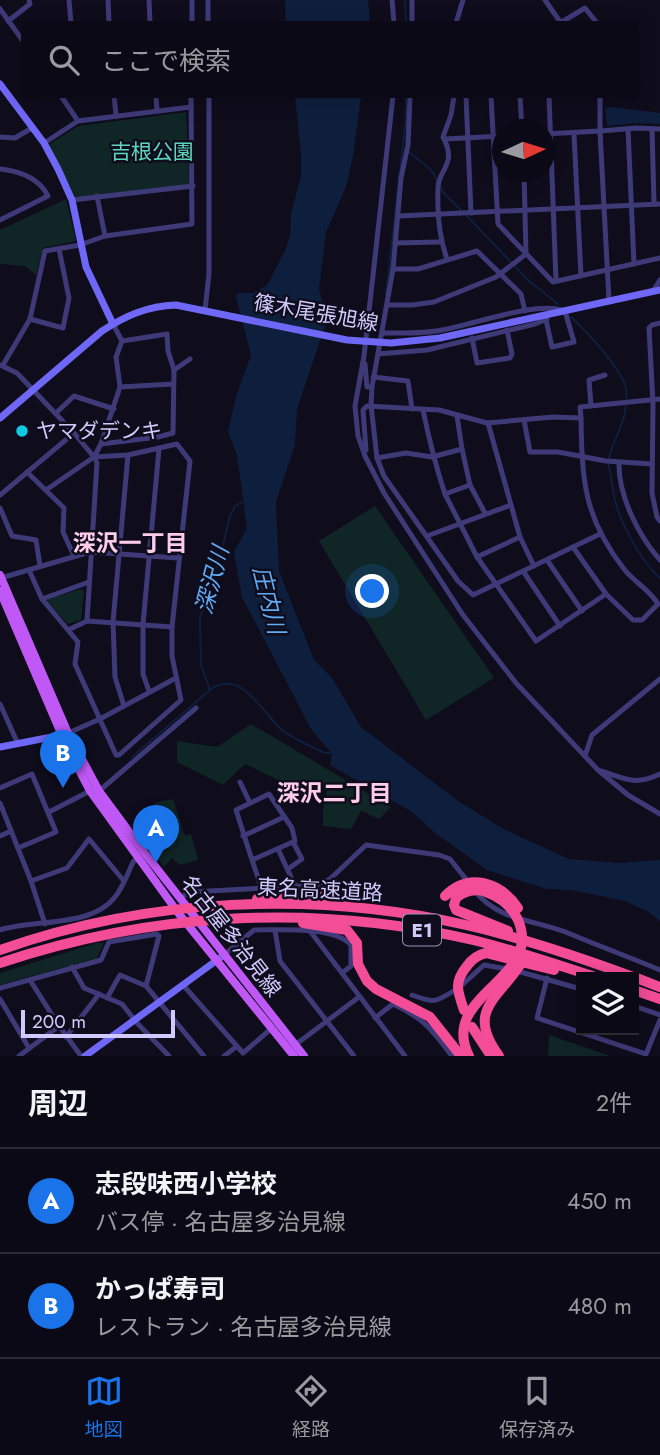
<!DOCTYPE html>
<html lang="ja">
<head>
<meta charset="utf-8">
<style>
  :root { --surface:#0b0915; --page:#191722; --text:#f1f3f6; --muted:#9a9aa0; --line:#2b2a34; --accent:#1a73e8 }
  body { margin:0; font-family:Jost,"Noto Sans JP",sans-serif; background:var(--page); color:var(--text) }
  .controls { position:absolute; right:21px; bottom:21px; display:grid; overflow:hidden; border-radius:0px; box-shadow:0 4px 18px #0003 }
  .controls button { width:63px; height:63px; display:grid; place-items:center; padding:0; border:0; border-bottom:2px solid var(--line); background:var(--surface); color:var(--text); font:35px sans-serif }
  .compass { position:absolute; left:492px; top:119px; width:63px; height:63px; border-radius:50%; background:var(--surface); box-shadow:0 4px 18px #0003; rotate:86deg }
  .scale { position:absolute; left:21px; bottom:18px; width:154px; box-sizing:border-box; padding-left:7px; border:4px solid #d1cafc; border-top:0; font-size:19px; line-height:24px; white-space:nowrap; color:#d1cafc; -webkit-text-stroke:5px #0f0c1c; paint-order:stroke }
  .you { position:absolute; left:373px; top:592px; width:24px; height:24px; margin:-18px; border:5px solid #fff; border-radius:50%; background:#1a73e8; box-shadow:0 0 0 10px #1a73e833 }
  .badge { display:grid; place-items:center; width:46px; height:46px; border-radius:50%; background:var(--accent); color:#fff; font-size:23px; font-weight:700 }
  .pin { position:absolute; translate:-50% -58px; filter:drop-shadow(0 2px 4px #0008) }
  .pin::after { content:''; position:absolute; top:37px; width:24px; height:21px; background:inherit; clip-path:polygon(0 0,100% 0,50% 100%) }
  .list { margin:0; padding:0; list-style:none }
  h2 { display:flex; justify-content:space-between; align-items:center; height:91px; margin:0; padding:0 28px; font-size:30px }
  h2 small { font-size:23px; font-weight:400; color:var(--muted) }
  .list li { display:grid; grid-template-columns:46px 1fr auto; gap:21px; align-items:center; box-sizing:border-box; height:105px; padding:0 28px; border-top:2px solid var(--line) }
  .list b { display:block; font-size:26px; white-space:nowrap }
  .list p { margin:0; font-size:23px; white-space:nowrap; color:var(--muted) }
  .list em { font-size:23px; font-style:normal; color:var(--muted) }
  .icon { flex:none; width:38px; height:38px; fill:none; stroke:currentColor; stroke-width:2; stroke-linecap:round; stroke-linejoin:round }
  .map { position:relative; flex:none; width:660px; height:1056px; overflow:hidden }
  .search { position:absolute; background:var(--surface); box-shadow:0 4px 18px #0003; left:21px; right:21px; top:21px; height:77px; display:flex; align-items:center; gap:18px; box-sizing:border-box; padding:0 24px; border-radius:0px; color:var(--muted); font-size:26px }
  .sheet { height:301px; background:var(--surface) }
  nav { display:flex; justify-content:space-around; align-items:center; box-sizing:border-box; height:98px; border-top:2px solid var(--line); background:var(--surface); font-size:19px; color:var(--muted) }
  nav a { display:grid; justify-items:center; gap:4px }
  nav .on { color:var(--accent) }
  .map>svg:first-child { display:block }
  .green { fill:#102525 }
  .water { fill:#0e1f3e }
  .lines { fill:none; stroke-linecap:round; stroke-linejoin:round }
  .stream { stroke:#0e1f3e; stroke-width:2 }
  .street { stroke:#3e3a78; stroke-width:5 }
  .secondary { stroke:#6f67f5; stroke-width:7 }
  .primary { stroke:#bf58f5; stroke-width:8 }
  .highway { stroke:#f44d98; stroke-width:10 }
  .poi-dot { fill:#0ec8e4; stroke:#0f0c1c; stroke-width:2.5 }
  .labels { text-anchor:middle; stroke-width:5; stroke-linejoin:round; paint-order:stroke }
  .shield { fill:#0f0c1c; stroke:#9791b9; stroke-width:2 }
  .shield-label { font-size:19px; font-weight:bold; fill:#d1cafc }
  .park-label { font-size:21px; fill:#5cd6bb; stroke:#0f0c1c }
  .street-label { font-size:21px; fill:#d1cafc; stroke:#0f0c1c }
  .poi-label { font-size:21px; fill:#d1cafc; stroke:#0f0c1c; text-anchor:start }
  .neighbourhood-label { font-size:23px; font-weight:bold; fill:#fccce9; stroke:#0f0c1c }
  .water-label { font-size:23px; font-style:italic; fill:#5fabf5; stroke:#0f0c1c }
</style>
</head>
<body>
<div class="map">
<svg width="660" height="1056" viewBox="0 0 660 1056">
  <rect width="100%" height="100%" fill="#0f0c1c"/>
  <g class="green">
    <polygon points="186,112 189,182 187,185 76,198 50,147 50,144 78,126"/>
    <polygon points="66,199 76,241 43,248 36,275 25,266 0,264 0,230"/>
    <polygon points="375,506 494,678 426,720 319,541"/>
    <polygon points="81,589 84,591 81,620 68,624 47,602 48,599"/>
    <polygon points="251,724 391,807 379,819 361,811 351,829 323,826 323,810 327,791 284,783 245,764 223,785 177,762 177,741 217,747"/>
    <path d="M173,799L185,836L191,834L198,860L180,865L172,858L164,867L143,838L146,835L140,826C147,822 151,816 151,808L157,802Z"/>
    <polygon points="97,943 104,943 97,958 0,985 0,973"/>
    <polygon points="549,1035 610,1056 548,1056"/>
  </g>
  <g class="water">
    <polygon points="285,0 368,0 370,23 286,23"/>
    <polygon points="295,96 361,96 353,156 346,187 326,232 319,289 322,301 331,306 331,318 328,317 297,409 295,445 276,502 279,571 314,660 332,678 361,727 458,801 505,830 569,859 620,863 660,860 660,921 649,912 625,901 571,890 547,889 487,870 434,832 412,812 330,765 332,754 311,729 242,597 234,552 247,528 237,455 228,432 236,396 251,355 236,297 237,293 253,293 267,285 285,251 290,236 291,214 301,176 301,153"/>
    <polygon points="611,107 660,113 660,124 635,123 607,126 605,108"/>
  </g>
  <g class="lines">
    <g class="stream">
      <polyline points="405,0 406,23"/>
      <polyline points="409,152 431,170 437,180"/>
      <polyline points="440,185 443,192 461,210"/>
      <polyline points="465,214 529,281 558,304"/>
      <polyline points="386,294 406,118 406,96"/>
      <path d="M571,317C590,335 610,356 623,380C629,390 626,406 624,417C620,431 612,444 609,458"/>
      <path d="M608,463C611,474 612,485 614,496C620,523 640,560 660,578"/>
      <path d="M211,689C242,669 261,711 281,729C292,739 311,746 325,753H331"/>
      <polyline points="132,757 210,690 201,665 200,617 209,593 209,579 216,569 220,557 230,516 235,506 242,502"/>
    </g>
    <g class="street">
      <polyline points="69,0 71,23"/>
      <polyline points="108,0 109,23"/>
      <polyline points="149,0 150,23"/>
      <polyline points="208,0 208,23"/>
      <polyline points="392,0 394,23"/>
      <polyline points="412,0 412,23"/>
      <polyline points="545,0 561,23"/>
      <polyline points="0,9 23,41"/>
      <polyline points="8,21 30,4 29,0"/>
      <polyline points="192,23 192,0"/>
      <polyline points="456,23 463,0"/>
      <polyline points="560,23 585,8 597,23"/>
      <polyline points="61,96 78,121"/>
      <polyline points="114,96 116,115"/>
      <polyline points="156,96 157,111"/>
      <polyline points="393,96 364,356 355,406 358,436 365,456 384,493 463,615 516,683 598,770 628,795 660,814"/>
      <polyline points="410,96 408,145 401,178 393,269 372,387 371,405 377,458 406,453 432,457 462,449 457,416"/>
      <polyline points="466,96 471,213"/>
      <polyline points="491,96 498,224 553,282 660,258"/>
      <polyline points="520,96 522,130"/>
      <polyline points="549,96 556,281"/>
      <polyline points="600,96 600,131 637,128 660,129"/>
      <polyline points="628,129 634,264"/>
      <polyline points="652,129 654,204"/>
      <polyline points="544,134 600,131 609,301"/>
      <polyline points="574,134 581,276"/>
      <polyline points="0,137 15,138 32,128"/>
      <polyline points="445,139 503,136"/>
      <polyline points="44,143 78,121 191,107"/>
      <path d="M0,169C19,171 39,178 48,196L0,220"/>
      <polyline points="97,196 105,236"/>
      <polyline points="72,200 193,186"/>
      <polyline points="398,216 660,204"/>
      <polyline points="395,243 439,242"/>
      <path d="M447,259C439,237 437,213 438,188C438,169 458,165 443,137L451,115L454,96"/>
      <polyline points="393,269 418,269 477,251 521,294 525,311"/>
      <polyline points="653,291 660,280"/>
      <polyline points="388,305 412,305 434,302 496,277 526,254 524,172"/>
      <polyline points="205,310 209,274 209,96"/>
      <polyline points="30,319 63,328 69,298 59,249"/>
      <polyline points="660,323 652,325 649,328 653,404 652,493 657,517 660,521"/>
      <path d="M383,333C403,333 423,334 442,330C473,325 537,300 565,311L574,342L552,347L546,320"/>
      <polyline points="472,338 477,363 510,358 512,354 507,330"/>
      <polyline points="378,354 427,350 535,324 547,319"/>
      <polyline points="365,364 367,387 372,387"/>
      <polyline points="0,365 17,373 74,433 94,457 97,463 87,621"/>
      <polyline points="3,365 30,319 45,251 80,245 105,236 192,224 191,96"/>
      <polyline points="174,370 190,359"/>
      <polyline points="373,377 408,381 412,409"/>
      <polyline points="120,387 173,384"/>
      <polyline points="591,406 589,380 605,375"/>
      <path d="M423,410C429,439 436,467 445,494L470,485L462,449"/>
      <polyline points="56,413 74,396 114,409"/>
      <polyline points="524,420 530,452 558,452 606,461 652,464"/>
      <polyline points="488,423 520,537 534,566"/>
      <polyline points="101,444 158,437 173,433 174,370 168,351 167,334 122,341"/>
      <polyline points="366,450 363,410 367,406 439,410 487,423 553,417 581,418 580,407 660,399"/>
      <polyline points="377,458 384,476 458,581 473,595 600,534"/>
      <path d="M619,462C618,495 638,535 660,560"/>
      <polyline points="27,472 64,508 63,532 74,556"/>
      <polyline points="470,485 485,513"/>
      <polyline points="46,490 94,457 101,444 120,387 116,357 122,341 113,324"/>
      <polyline points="445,494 477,557 536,641 606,594"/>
      <polyline points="0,495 74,433"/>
      <polyline points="0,508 12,536 36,540 40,566"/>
      <polyline points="427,536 511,505"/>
      <path d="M573,547L606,594L633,620H642L658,604C650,590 634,582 624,569C584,518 582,481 581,418"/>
      <polyline points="477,557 520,537"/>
      <polyline points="547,560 582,611"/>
      <polyline points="29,570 42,599 78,642 75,664 116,755 119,755 181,700 172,656 172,627 190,461 177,444 128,455 94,457"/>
      <polyline points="523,571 560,626"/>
      <polyline points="1,578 90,552 178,558"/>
      <polyline points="42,599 89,582"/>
      <polyline points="68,630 87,621 172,627"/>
      <polyline points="149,691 143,674 143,624 159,449"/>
      <polyline points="0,704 18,744"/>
      <polyline points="124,706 115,677 113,622 128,455"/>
      <polyline points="66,734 100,719 176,678"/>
      <polyline points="585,756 592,735 660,679"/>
      <path d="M601,771C627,779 634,786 660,774"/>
      <polyline points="240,782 250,803"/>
      <polyline points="0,788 32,774 56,832 18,848"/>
      <polyline points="99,791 196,708"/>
      <polyline points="0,803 31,881 45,924"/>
      <polyline points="49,812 90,791"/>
      <polyline points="0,836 11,831"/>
      <polyline points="243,836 284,817"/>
      <polyline points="278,849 296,888"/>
      <polyline points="252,860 236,810 269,794 292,828 295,841 252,860 262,889"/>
      <polyline points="288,869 302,859 293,842"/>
      <polyline points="31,881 67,868 89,839 124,881"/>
      <path d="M475,891C498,921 536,920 568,933C599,946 629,957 660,970"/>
      <polyline points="179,898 191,892 319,885 330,879 366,845 439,855 450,859 469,883"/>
      <path d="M0,930C33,919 91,928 115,897C123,887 128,873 133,862L138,858"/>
      <polyline points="275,930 280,961 354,1056"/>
      <polyline points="310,931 405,1056"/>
      <path d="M224,955L254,930C279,930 334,926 351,945V966L342,973"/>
      <polyline points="72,967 84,988 122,1004 138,1024 169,1056"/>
      <polyline points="517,971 581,989"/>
      <polyline points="547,978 537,1018 646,1054 660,1020"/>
      <polyline points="30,980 59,1026 81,1056"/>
      <polyline points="183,985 243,1053 272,1028"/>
      <polyline points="462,985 484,965 507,969"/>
      <polyline points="0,988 101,960 109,942 157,934 159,936 146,986"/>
      <path d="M412,995C434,1003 435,1003 455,990"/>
      <polyline points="107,998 120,975 146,986 204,1056"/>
      <polyline points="0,999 29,1048"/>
      <polyline points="634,1006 660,1015"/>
      <path d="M375,1018L393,1004C425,1019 431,1029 452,1056"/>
      <polyline points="66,1037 99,994"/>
      <polyline points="295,1045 359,997"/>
      <polyline points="19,1056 59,1026"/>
      <polyline points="224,1056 236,1047"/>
    </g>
    <g class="secondary">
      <polyline points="0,84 44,143 58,169 72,200 86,267 113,324"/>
      <path d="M0,418L102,331C125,316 147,306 176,305L347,340L391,343L440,338L660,290"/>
      <polyline points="0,747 62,735"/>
      <polyline points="85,1056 224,955"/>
    </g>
    <g class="primary">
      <polyline points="0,575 68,733 99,791 147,856 304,1056"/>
      <polyline points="0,591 66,745 90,791 179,914 294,1056"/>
    </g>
    <g class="highway">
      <path d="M445,896C469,872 500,882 518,908"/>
      <polyline points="257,899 329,893"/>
      <polyline points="303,923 347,930 357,943 358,964 367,981 376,989 430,1017 461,1056"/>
      <path d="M0,950C147,898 314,890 466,925C523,938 579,957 633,977"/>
      <path d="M0,963C153,912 315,903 473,940C514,950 555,964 595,977"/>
      <polyline points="634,977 660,987"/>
      <polyline points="634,990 660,999"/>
      <path d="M464,1010C457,990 454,982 467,966C472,959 477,955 486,953L554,970"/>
      <polyline points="472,1027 491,1056"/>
      <path d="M469,1056C438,995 544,979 518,920C512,907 500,897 486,892C476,888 464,891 456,898L454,905L456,910L508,931"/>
      <path d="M499,1056C466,1011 497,1000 520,965"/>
    </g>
  </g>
  <circle class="poi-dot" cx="22" cy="431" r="7"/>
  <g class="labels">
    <rect class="shield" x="403" y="914.5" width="38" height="31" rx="5"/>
    <g class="shield-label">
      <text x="422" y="937">E1</text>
    </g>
    <g class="park-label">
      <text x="152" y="159">吉根公園</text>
    </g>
    <g class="street-label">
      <text transform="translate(316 313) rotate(10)" y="7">篠木尾張旭線</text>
      <text transform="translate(320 890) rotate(3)" y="7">東名高速道路</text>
      <text transform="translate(231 936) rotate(52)" y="7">名古屋多治見線</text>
    </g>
    <g class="poi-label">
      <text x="36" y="438">ヤマダデンキ</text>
    </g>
    <g class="neighbourhood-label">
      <text x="130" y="551">深沢一丁目</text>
      <text x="334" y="801">深沢二丁目</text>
    </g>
    <g class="water-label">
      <text transform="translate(212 580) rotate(-75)" y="8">深沢川</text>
      <text transform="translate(269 600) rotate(76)" y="8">庄内川</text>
    </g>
  </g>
</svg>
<div class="controls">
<button><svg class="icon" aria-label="layers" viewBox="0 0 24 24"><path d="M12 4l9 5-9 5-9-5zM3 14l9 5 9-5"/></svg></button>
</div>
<svg class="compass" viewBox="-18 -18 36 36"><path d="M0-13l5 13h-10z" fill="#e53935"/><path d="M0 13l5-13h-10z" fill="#9a9aa0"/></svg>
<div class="scale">200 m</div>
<div class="you"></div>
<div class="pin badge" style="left:156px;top:863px">A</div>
<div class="pin badge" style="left:63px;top:788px">B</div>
<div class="search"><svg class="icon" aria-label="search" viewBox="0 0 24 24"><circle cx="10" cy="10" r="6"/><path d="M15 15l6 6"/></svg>ここで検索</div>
</div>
<section class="sheet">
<h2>周辺<small>2件</small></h2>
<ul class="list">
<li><span class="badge">A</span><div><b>志段味西小学校</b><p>バス停 · 名古屋多治見線</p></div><em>450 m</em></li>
<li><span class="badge">B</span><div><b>かっぱ寿司</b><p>レストラン · 名古屋多治見線</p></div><em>480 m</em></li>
</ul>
</section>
<nav>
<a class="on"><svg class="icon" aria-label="map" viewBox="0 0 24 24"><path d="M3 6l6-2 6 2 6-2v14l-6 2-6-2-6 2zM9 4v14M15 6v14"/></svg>地図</a>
<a><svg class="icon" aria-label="directions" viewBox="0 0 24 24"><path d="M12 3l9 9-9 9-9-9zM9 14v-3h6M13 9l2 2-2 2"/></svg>経路</a>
<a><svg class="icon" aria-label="saved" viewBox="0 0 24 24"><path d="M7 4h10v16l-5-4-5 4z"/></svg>保存済み</a>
</nav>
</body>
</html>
